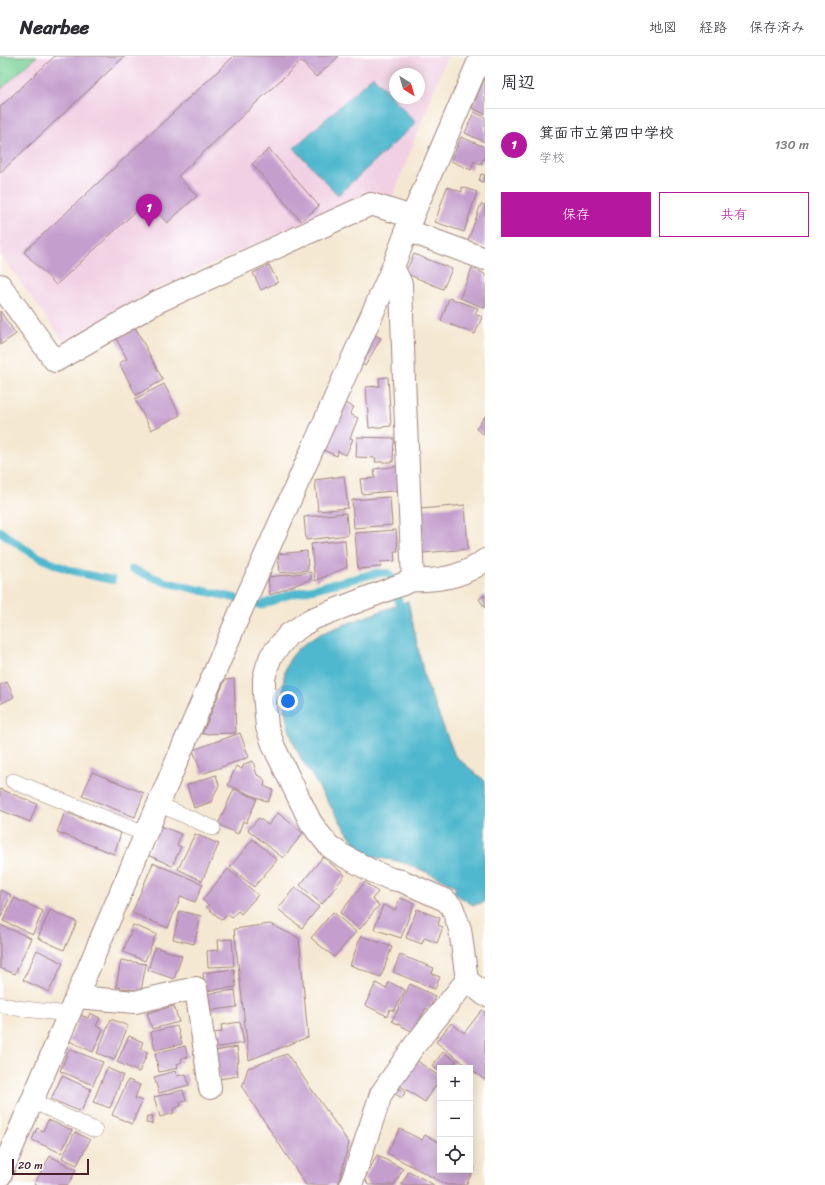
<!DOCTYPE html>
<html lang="ja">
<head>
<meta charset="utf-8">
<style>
  :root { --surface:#fff; --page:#f7f7f7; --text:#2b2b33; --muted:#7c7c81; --line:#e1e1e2; --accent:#b5179e }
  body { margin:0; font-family:Sriracha,"Klee One",sans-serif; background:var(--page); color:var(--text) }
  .controls { position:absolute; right:12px; bottom:12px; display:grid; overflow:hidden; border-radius:0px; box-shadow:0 2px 10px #0003 }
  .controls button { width:36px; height:36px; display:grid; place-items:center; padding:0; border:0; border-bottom:1px solid var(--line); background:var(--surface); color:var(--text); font:20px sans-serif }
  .compass { position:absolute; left:389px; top:12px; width:36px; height:36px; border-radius:50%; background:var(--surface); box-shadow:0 2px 10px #0003; rotate:143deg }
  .scale { position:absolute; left:12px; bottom:10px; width:77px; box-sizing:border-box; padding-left:4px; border:2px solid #4a1f2b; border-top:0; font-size:11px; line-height:14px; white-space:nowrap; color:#4a1f2b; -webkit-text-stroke:3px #fff; paint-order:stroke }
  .you { position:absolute; left:288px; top:645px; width:14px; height:14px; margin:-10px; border:3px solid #fff; border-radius:50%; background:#1a73e8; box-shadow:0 0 0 6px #1a73e833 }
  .badge { display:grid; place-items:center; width:26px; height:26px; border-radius:50%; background:var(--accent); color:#fff; font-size:13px; font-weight:700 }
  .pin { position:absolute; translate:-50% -33px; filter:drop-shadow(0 1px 2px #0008) }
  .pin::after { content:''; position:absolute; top:21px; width:14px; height:12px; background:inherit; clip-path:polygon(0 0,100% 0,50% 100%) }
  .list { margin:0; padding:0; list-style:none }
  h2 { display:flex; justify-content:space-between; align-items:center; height:52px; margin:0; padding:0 16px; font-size:17px }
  h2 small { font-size:13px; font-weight:400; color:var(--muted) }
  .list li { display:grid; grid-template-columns:26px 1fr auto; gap:12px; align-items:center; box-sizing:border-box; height:72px; padding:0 16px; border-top:1px solid var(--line) }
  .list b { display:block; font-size:15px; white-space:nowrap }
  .list p { margin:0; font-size:13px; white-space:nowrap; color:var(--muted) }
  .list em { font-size:13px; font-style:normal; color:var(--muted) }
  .actions { display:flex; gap:8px; padding:12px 16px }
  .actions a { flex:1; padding:9px 0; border:1px solid var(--accent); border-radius:0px; text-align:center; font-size:14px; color:var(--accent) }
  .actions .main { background:var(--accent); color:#fff }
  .icon { flex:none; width:22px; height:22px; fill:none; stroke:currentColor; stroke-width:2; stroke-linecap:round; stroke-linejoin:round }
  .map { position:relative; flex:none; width:485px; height:1129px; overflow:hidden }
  header { display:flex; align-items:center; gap:24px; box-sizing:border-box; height:56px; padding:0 20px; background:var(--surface); border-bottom:1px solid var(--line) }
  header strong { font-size:19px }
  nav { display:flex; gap:22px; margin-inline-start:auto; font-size:14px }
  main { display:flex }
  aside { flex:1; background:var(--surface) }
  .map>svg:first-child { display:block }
  .built { fill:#f1d0e3; fill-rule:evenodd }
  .green { fill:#7bd399; stroke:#627962 }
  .water { fill:#50b8ce; stroke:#4d6c7c }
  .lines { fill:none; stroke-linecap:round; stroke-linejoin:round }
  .stream { stroke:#50b8ce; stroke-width:8 }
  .building { fill:#c49fcd }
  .lane-casing { stroke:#a0847e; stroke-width:16 }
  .street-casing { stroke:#a0847e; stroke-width:24 }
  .lane { stroke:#fff; stroke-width:15 }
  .street { stroke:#fff; stroke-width:22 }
</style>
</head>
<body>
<header>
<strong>Nearbee</strong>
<nav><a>地図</a><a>経路</a><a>保存済み</a></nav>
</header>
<main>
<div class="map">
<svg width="485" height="1129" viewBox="0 0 485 1129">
  <rect width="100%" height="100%" fill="#fff"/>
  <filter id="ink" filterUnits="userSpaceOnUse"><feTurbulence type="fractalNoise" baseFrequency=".025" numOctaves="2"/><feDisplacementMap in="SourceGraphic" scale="8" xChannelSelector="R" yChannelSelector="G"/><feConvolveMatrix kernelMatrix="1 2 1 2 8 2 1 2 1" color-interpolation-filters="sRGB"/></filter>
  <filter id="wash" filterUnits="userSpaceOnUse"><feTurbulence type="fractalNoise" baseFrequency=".012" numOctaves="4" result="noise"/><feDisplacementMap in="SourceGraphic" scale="16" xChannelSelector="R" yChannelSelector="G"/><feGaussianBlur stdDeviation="0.9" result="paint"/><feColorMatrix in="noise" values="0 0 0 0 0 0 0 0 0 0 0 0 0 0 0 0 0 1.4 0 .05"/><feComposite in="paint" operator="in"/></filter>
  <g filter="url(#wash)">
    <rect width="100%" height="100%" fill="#f5e8d2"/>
    <path class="built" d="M0,0H447L392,143L369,139L151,235L65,287L0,198ZM395,18H419V42H395Z"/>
    <polygon class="green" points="0,0 37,0 0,34"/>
    <g class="water">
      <polygon points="373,20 416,67 338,139 294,92"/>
      <path d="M408,545L425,624L455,700L485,725V846L473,849L454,837L456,830C438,822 420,812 401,806C388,802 374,804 363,795C353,786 345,773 338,762C331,750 323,740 317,728C311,717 302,706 297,694C286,672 276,625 290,603C298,591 310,584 322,577Z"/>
    </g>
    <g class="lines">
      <g class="stream">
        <path d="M0,475C20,491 43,505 67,513C82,518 97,521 112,524"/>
        <polyline points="132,513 165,526 235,542"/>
        <polyline points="397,540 399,548"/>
        <polyline points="256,548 261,549 288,539 377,517 388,517 392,522"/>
      </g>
    </g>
    <g id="blocks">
      <g class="building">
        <polygon points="55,0 125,0 0,117 0,51"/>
        <polygon points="234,0 339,0 316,21 301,5 178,120 197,140 167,167 147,145 56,229 24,196"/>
        <polygon points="485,21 485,58 472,52"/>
        <polygon points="474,56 485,61 485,86 465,77"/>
        <polygon points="461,81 485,91 485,104 483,103 481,108 474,105 471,114 451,105"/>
        <polygon points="269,93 319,150 301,165 252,108"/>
        <polygon points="481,118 485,119 483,126 479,125"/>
        <polygon points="447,131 462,136 462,131 477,136 464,176 435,166"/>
        <polygon points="481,148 485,149 485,191 468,185"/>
        <polygon points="414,198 452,213 443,233 405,217"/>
        <polygon points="269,209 278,226 261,234 253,217"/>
        <polygon points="472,212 485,218 485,252 460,242"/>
        <polygon points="449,242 478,252 475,258 482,261 475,278 441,265"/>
        <polygon points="0,255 16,278 0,289"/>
        <polygon points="135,271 163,324 136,339 119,307 127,303 116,282"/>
        <polygon points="373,278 381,282 365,310 358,306"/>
        <polygon points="388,321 391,370 369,372 366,331 380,330 379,322"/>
        <polygon points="164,328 180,359 151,374 135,343"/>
        <polygon points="344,347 354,351 350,358 358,362 350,382 353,383 346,399 338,395 337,400 323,394"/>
        <polygon points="485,360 485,379 476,373"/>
        <polygon points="357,381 394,382 393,406 375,406 376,402 356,401"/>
        <polygon points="400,410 402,434 362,438 360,423 375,422 374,413"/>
        <polygon points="344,420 348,452 318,455 315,424"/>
        <polygon points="390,441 392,469 354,472 352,444"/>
        <polygon points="465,449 468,493 423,497 420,453"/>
        <polygon points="346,457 348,479 306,484 304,461"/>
        <polygon points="396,474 398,495 394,495 395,505 380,506 381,511 358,513 355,477"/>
        <polygon points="345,484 347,511 315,525 311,488"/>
        <polygon points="307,495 308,514 280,517 278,498"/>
        <polygon points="311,516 311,523 270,539 268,521"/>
        <polygon points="485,539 485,552 479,543"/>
        <polygon points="234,623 236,677 202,678 225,624"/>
        <polygon points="7,626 14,641 0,648 0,629"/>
        <polygon points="240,677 249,701 202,718 193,694"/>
        <polygon points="253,705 257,719 262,721 265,725 264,730 273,734 268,746 228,729 236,710 242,713 244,708"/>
        <polygon points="92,716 144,737 135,761 82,740"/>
        <polygon points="216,719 219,729 211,746 194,752 187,729"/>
        <polygon points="0,733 37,748 30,766 0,754"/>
        <polygon points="234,733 257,743 246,767 243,765 238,778 218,768"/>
        <polygon points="65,756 121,777 114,798 57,776"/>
        <polygon points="278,757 303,777 283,802 248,774 259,762 268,769"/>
        <polygon points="161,770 181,778 177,789 181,791 172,810 148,799"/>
        <polygon points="195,778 219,788 202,825 178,813"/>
        <polygon points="253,783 277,804 254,831 230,811"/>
        <polygon points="323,801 345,819 322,848 300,829"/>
        <polygon points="153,807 203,828 195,846 181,840 168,872 132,857"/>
        <polygon points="228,813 258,839 241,858 238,855 232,861 228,858 222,864 206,851 209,849 202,844"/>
        <polygon points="365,826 378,836 372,843 379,849 360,873 340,857"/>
        <polygon points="295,831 319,851 302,872 278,853"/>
        <polygon points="0,834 11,839 1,861 0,861"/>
        <polygon points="14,842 43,855 33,878 3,865"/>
        <polygon points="400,842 414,847 401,882 374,873 383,849 395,854"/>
        <polygon points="417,853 440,862 438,869 443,871 437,887 424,882 422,888 406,882"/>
        <polygon points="50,854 77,866 64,894 38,882"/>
        <polygon points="180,855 201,860 194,888 173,883"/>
        <polygon points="333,856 356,876 334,901 311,882"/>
        <polygon points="270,868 299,882 308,981 249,1004 234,873"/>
        <polygon points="0,869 31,882 15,918 0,912"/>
        <polygon points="133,869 156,878 145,905 123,896"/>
        <polygon points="361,880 392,891 381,921 350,909"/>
        <polygon points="232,883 234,910 208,911 207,895 219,894 218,884"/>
        <polygon points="155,891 182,900 174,923 148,914"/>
        <polygon points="37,894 63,907 49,936 23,924"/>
        <polygon points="400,899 434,912 432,918 440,921 435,933 393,916"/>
        <polygon points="121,904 146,908 141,935 116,931"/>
        <polygon points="234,913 236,931 205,935 203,917"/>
        <polygon points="389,926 405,934 394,955 390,953 387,960 365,949 376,927 386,933"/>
        <polygon points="410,928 435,940 429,954 426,952 413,976 392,965"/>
        <polygon points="235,934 237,951 207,955 205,938"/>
        <polygon points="174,950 179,966 152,973 147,957"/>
        <polygon points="482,954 485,956 485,1024 436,986 451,967 464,977"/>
        <polygon points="90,957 100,962 96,970 103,973 93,996 69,985 81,959 88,962"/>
        <polygon points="111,963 128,970 114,1004 97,997"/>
        <polygon points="240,966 244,987 214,992 212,977 222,976 221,969"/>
        <polygon points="177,970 182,988 155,994 151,976"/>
        <polygon points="129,980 143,986 140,993 148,996 139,1016 117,1006"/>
        <polygon points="185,990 188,1001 181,1003 182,1006 177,1008 178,1012 159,1016 155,997"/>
        <polygon points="237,991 239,1006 236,1006 238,1020 219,1023 215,995"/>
        <polygon points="69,993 103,1006 93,1029 60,1015"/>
        <polygon points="443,996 456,1005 451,1012 440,1012 440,1016 432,1010"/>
        <polygon points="287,998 349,1087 338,1129 306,1129 242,1031 248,1012"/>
        <polygon points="416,1004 440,1021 440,1023 425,1046 399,1029"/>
        <polygon points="107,1012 123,1019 110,1052 93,1046"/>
        <polygon points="175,1015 177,1020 186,1018 189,1029 159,1037 154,1021"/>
        <polygon points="62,1020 91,1033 81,1056 51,1043"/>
        <polygon points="128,1024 140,1029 135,1042 142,1045 132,1068 112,1059"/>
        <polygon points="399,1032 405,1036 402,1042 395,1038"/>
        <polygon points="183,1034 186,1045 180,1046 181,1050 173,1053 174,1057 160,1061 154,1041"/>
        <polygon points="147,1060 153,1060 152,1068 146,1067"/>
        <polygon points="48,1064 72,1074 61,1097 32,1084 37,1072 43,1075"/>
        <polygon points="400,1073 422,1084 425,1079 440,1087 440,1114 470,1114 470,1108 475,1111 466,1129 447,1129 387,1097"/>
        <polygon points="75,1076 90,1084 77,1109 62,1102"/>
        <polygon points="377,1099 403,1113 394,1129 368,1129 365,1122"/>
        <polygon points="50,1100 76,1114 68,1129 34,1129"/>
        <polygon points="409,1115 434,1129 401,1129"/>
      </g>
    </g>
  </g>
  <g filter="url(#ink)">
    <use href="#blocks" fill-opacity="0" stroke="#a0847e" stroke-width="1"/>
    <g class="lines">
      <g class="lane-casing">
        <g id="lane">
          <polyline points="13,725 145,778"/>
          <polyline points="158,748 213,772"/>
          <polyline points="0,948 16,952 68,958"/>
          <polyline points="32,1045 95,1074"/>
        </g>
      </g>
      <g class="street-casing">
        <g id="street">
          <polyline points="406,174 485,203"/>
          <polyline points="393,211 401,228 404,323 413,524"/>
          <polyline points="0,229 55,305 157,246 371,148 412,161"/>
          <path d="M485,504C465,520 439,525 413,524L312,563L288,579L271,600L267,611L264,622V637L267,671L274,691L310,765L317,775L329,790L342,799L374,816L391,823L402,825L445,844L452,851L460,873L467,924L485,939"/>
          <polyline points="76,941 135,946 196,932 210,1032"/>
          <polyline points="0,1120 239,559 393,211 412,161 481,0"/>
          <polyline points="351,1129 381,1038 414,990 467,924"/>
        </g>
      </g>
      <use href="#lane" class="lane"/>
      <use href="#street" class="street"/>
    </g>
  </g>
</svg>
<div class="controls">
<button>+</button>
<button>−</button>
<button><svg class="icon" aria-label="locate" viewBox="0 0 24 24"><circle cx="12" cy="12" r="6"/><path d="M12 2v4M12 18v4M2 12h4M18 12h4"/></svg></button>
</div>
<svg class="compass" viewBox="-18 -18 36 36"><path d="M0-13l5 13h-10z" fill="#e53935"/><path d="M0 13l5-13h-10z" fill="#7c7c81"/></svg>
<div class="scale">20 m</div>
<div class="you"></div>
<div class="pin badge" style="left:149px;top:171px">1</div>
</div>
<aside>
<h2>周辺<small></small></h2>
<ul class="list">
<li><span class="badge">1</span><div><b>箕面市立第四中学校</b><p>学校</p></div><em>130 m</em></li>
</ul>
<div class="actions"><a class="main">保存</a><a>共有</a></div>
</aside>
</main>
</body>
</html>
